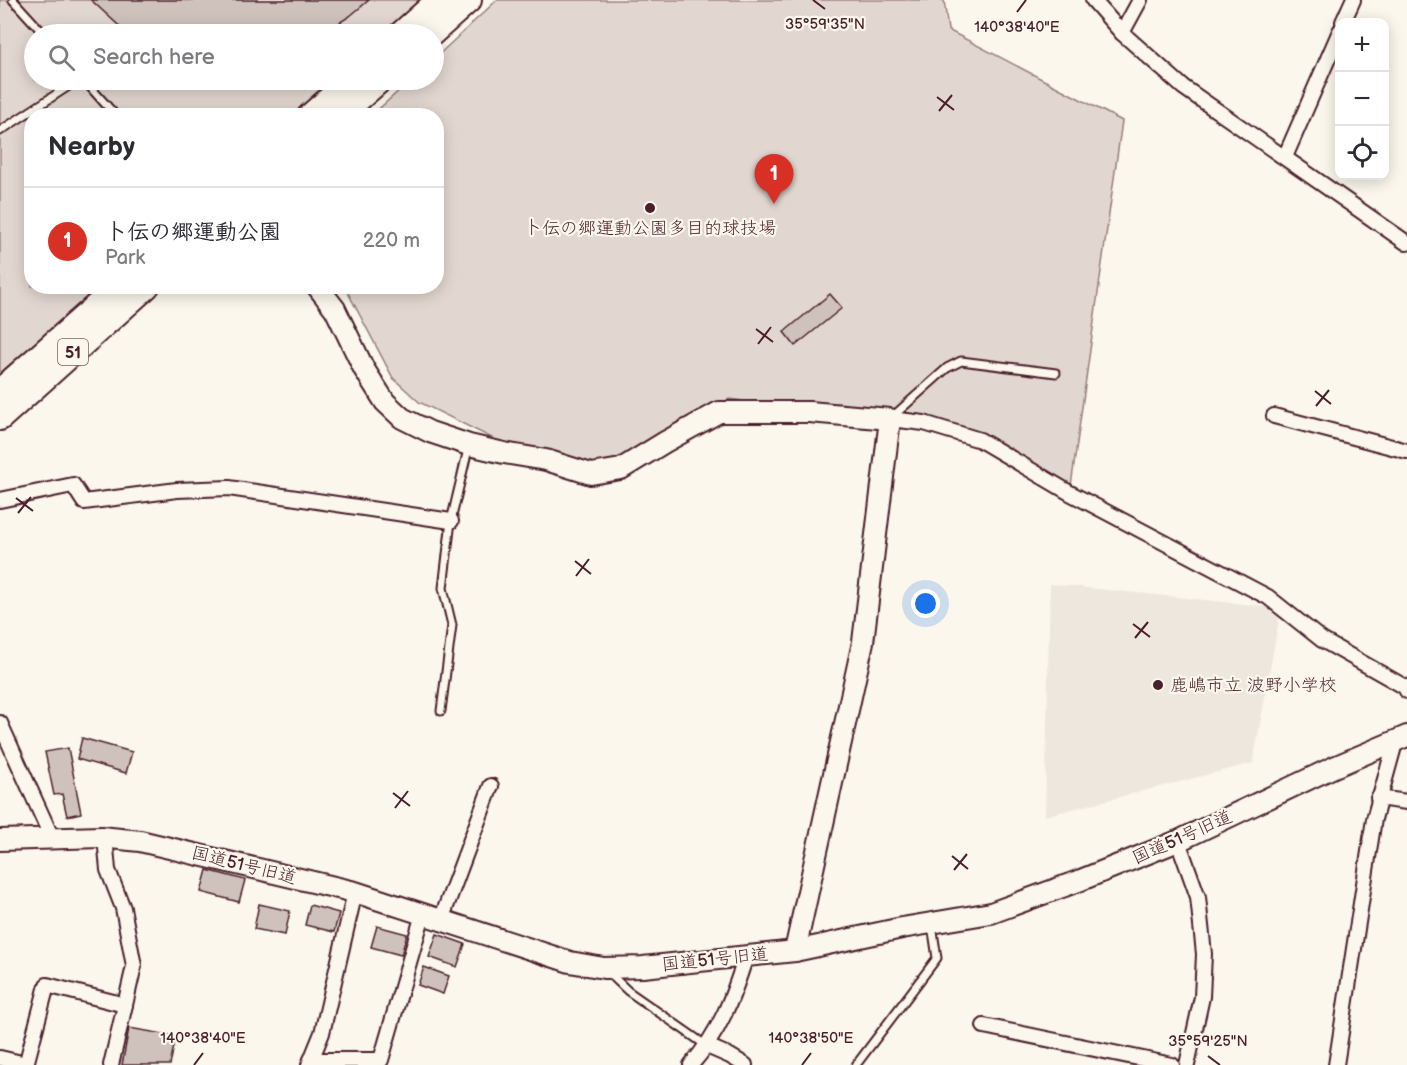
<!DOCTYPE html>
<html lang="en">
<head>
<meta charset="utf-8">
<style>
  :root { --surface:#fff; --page:#f7f7f7; --text:#2b2b33; --muted:#7c7c81; --line:#e1e1e2; --accent:#d93025 }
  body { margin:0; font-family:"Balsamiq Sans","Klee One",sans-serif; background:var(--page); color:var(--text) }
  .controls { position:absolute; right:18px; top:18px; display:grid; overflow:hidden; border-radius:12px; box-shadow:0 3px 15px #0003 }
  .controls button { width:54px; height:54px; display:grid; place-items:center; padding:0; border:0; border-bottom:2px solid var(--line); background:var(--surface); color:var(--text); font:30px sans-serif }
  .you { position:absolute; left:926px; top:604px; width:21px; height:21px; margin:-15px; border:4px solid #fff; border-radius:50%; background:#1a73e8; box-shadow:0 0 0 9px #1a73e833 }
  .badge { display:grid; place-items:center; width:39px; height:39px; border-radius:50%; background:var(--accent); color:#fff; font-size:20px; font-weight:700 }
  .pin { position:absolute; translate:-50% -50px; filter:drop-shadow(0 2px 3px #0008) }
  .pin::after { content:''; position:absolute; top:32px; width:21px; height:18px; background:inherit; clip-path:polygon(0 0,100% 0,50% 100%) }
  .list { margin:0; padding:0; list-style:none }
  h2 { display:flex; justify-content:space-between; align-items:center; height:78px; margin:0; padding:0 24px; font-size:26px }
  h2 small { font-size:20px; font-weight:400; color:var(--muted) }
  .list li { display:grid; grid-template-columns:39px 1fr auto; gap:18px; align-items:center; box-sizing:border-box; height:108px; padding:0 24px; border-top:2px solid var(--line) }
  .list b { display:block; font-size:22px; white-space:nowrap }
  .list p { margin:0; font-size:20px; white-space:nowrap; color:var(--muted) }
  .list em { font-size:20px; font-style:normal; color:var(--muted) }
  .icon { flex:none; width:33px; height:33px; fill:none; stroke:currentColor; stroke-width:2; stroke-linecap:round; stroke-linejoin:round }
  .map { position:relative; flex:none; width:1407px; height:1065px; overflow:hidden }
  .search { position:absolute; background:var(--surface); box-shadow:0 3px 15px #0003; left:24px; top:24px; width:420px; height:66px; display:flex; align-items:center; gap:15px; box-sizing:border-box; padding:0 21px; border-radius:33px; color:var(--muted); font-size:22px }
  .panel { position:absolute; background:var(--surface); box-shadow:0 3px 15px #0003; left:24px; top:108px; width:420px; height:186px; border-radius:24px }
  .map>svg:first-child { display:block }
  .built { fill:#eee7de }
  .green { fill:#e2d7d0; stroke:#967b7e; stroke-width:1.5 }
  .building { fill:#cfc2bc; stroke:#4a1f2b; stroke-width:1.5 }
  .lines { fill:none; stroke-linecap:round; stroke-linejoin:round }
  .lane-casing { stroke:#4a1f2b; stroke-width:11 }
  .street-casing { stroke:#4a1f2b; stroke-width:18 }
  .secondary-casing { stroke:#4a1f2b; stroke-width:24 }
  .highway-casing { stroke:#4a1f2b; stroke-width:28 }
  .lane { stroke:#fbf7ec; stroke-width:7 }
  .street { stroke:#fbf7ec; stroke-width:14 }
  .secondary { stroke:#fbf7ec; stroke-width:20 }
  .highway { stroke:#fbf7ec; stroke-width:24 }
  .ticks { fill:none; stroke:#4a1f2b; stroke-width:2 }
  .poi-dot { fill:#4a1f2b; stroke:#fbf7ec; stroke-width:2 }
  .labels { text-anchor:middle; stroke-width:4.5; stroke-linejoin:round; paint-order:stroke }
  .shield { fill:#fbf7ec; stroke:#7f6065; stroke-width:1.5 }
  .shield-label { font-size:16px; font-weight:bold; fill:#4a1f2b }
  .poi-label { font-size:18px; fill:#4a1f2b; stroke:#fbf7ec }
  .street-label { font-size:18px; fill:#4a1f2b; stroke:#fbf7ec }
  .ticks-label { font-size:15px; text-anchor:middle; fill:#4a1f2b; stroke:#fbf7ec; stroke-width:4.5; stroke-linejoin:round; paint-order:stroke }
</style>
</head>
<body>
<div class="map">
<svg width="1407" height="1065" viewBox="0 0 1407 1065">
  <rect width="100%" height="100%" fill="#fbf7ec"/>
  <filter id="ink" filterUnits="userSpaceOnUse"><feTurbulence type="fractalNoise" baseFrequency=".0167" numOctaves="2"/><feDisplacementMap in="SourceGraphic" scale="12" xChannelSelector="R" yChannelSelector="G"/><feConvolveMatrix kernelMatrix="1 2 1 2 8 2 1 2 1" color-interpolation-filters="sRGB"/></filter>
  <g filter="url(#ink)">
    <polygon class="built" points="1050,584 1281,608 1253,763 1045,816"/>
    <g class="green">
      <polygon points="0,0 422,0 384,34 34,34 34,80 333,80 293,115 32,116 32,286 99,287 0,373"/>
      <polygon points="497,0 944,0 948,30 1122,121 1070,493 980,440 924,423 729,399 634,453 594,465 510,447 419,402 393,378 345,287 436,286 436,116 372,115 411,80 434,80 434,59"/>
    </g>
    <g class="building">
      <polygon points="91,0 369,0 350,16 322,34 128,34"/>
      <polygon points="830,294 842,308 795,346 784,332"/>
      <polygon points="82,738 132,752 126,773 77,759"/>
      <polygon points="68,748 81,813 67,816 62,794 54,795 45,752"/>
      <polygon points="207,870 245,880 239,902 201,892"/>
      <polygon points="259,904 290,911 285,935 254,929"/>
      <polygon points="310,905 339,913 334,932 305,925"/>
      <polygon points="377,926 407,934 401,955 371,947"/>
      <polygon points="437,934 465,944 457,967 429,957"/>
      <polygon points="424,967 449,976 443,994 418,985"/>
      <polygon points="129,1028 176,1036 170,1065 122,1065"/>
    </g>
    <g class="lines">
      <g class="lane-casing">
        <g id="lane">
          <polyline points="13,0 44,34"/>
          <polyline points="84,80 116,116"/>
          <polyline points="0,131 78,80"/>
          <polyline points="891,418 947,368 961,361 1056,373"/>
          <polyline points="441,711 452,625 443,588 451,521 469,445"/>
          <polyline points="609,973 628,991 707,1046"/>
          <polyline points="856,1065 937,958 932,925"/>
        </g>
      </g>
      <g class="street-casing">
        <g id="street">
          <polyline points="1093,0 1122,33 1183,87 1407,243"/>
          <polyline points="1343,22 1353,0"/>
          <polyline points="1122,33 1140,0"/>
          <polyline points="1285,157 1340,31"/>
          <polyline points="1274,416 1407,451"/>
          <polyline points="890,419 924,423 980,440 1070,493 1268,597 1322,640 1405,687 1407,691"/>
          <polyline points="0,500 73,485 84,502 177,490 229,488 451,521"/>
          <polyline points="0,723 52,838"/>
          <polyline points="1378,798 1407,802"/>
          <polyline points="105,837 108,870 123,908 134,966 125,1005"/>
          <polyline points="1178,841 1198,897 1204,954 1202,997 1187,1065"/>
          <polyline points="441,920 491,786"/>
          <polyline points="984,1026 1172,1065"/>
          <polyline points="707,1046 730,1056 745,1065"/>
          <polyline points="0,1058 26,1064"/>
          <polyline points="311,1060 381,1060 423,914"/>
          <polyline points="26,1065 47,985 125,1005 111,1065"/>
          <polyline points="309,1065 322,1033 355,892"/>
          <path d="M691,1065C720,1032 733,997 746,956"/>
          <polyline points="1336,1065 1374,819 1395,743"/>
        </g>
      </g>
      <g class="secondary-casing">
        <g id="secondary">
          <polyline points="317,286 335,309 364,369 385,402 402,418 430,432 469,445 504,453 546,460 591,474 621,469 665,442 719,412 809,412 890,419 863,642 795,951"/>
          <polyline points="0,840 101,837 140,841 355,892 570,962 604,968 643,967 795,951 902,928 991,913 1081,880 1178,841 1334,767 1407,736"/>
        </g>
      </g>
      <g class="highway-casing">
        <g id="highway">
          <polyline points="401,34 439,0"/>
          <polyline points="431,34 469,0"/>
          <polyline points="310,116 351,80"/>
          <polyline points="339,116 380,80"/>
          <polyline points="0,391 119,286"/>
          <polyline points="0,418 147,286"/>
        </g>
      </g>
      <use href="#lane" class="lane"/>
      <use href="#street" class="street"/>
      <use href="#secondary" class="secondary"/>
      <use href="#highway" class="highway"/>
    </g>
  </g>
  <path class="ticks" d="M813,0L825,9M1017,12L1026,0M937,97L954,110M939,111L952,95M756,329L773,342M758,344L771,327M1315,391L1331,404M1316,406L1329,390M16,498L33,511M18,513L31,497M575,561L591,574M576,576L589,559M1133,624L1150,637M1135,638L1148,622M393,793L410,806M395,808L408,791M952,856L968,869M954,870L967,854M1208,1056L1220,1065M194,1065L203,1053M802,1065L811,1053"/>
  <g class="poi-dot">
    <circle cx="650" cy="208" r="6"/>
    <circle cx="1158" cy="685" r="6"/>
  </g>
  <g class="labels">
    <rect class="shield" x="58" y="339" width="30" height="26" rx="4.5"/>
    <g class="shield-label">
      <text x="73" y="358">51</text>
    </g>
    <g class="poi-label">
      <text x="650" y="234">卜伝の郷運動公園多目的球技場</text>
      <text x="1170" y="691" text-anchor="start">鹿嶋市立 波野小学校</text>
    </g>
    <g class="street-label">
      <text transform="translate(1182 837) rotate(-24)" y="6">国道51号旧道</text>
      <text transform="translate(244 865) rotate(14)" y="6">国道51号旧道</text>
      <text transform="translate(715 959) rotate(-6)" y="6">国道51号旧道</text>
    </g>
  </g>
  <g class="ticks-label">
    <text x="825" y="29">35°59'35"N</text>
    <text x="1017" y="32">140°38'40"E</text>
    <text x="203" y="1043">140°38'40"E</text>
    <text x="811" y="1043">140°38'50"E</text>
    <text x="1208" y="1046">35°59'25"N</text>
  </g>
</svg>
<div class="controls">
<button>+</button>
<button>−</button>
<button><svg class="icon" aria-label="locate" viewBox="0 0 24 24"><circle cx="12" cy="12" r="6"/><path d="M12 2v4M12 18v4M2 12h4M18 12h4"/></svg></button>
</div>
<div class="you"></div>
<div class="pin badge" style="left:774px;top:204px">1</div>
<div class="search"><svg class="icon" aria-label="search" viewBox="0 0 24 24"><circle cx="10" cy="10" r="6"/><path d="M15 15l6 6"/></svg>Search here</div>
<section class="panel">
<h2>Nearby<small></small></h2>
<ul class="list">
<li><span class="badge">1</span><div><b>卜伝の郷運動公園</b><p>Park</p></div><em>220 m</em></li>
</ul>
</section>
</div>
</body>
</html>
